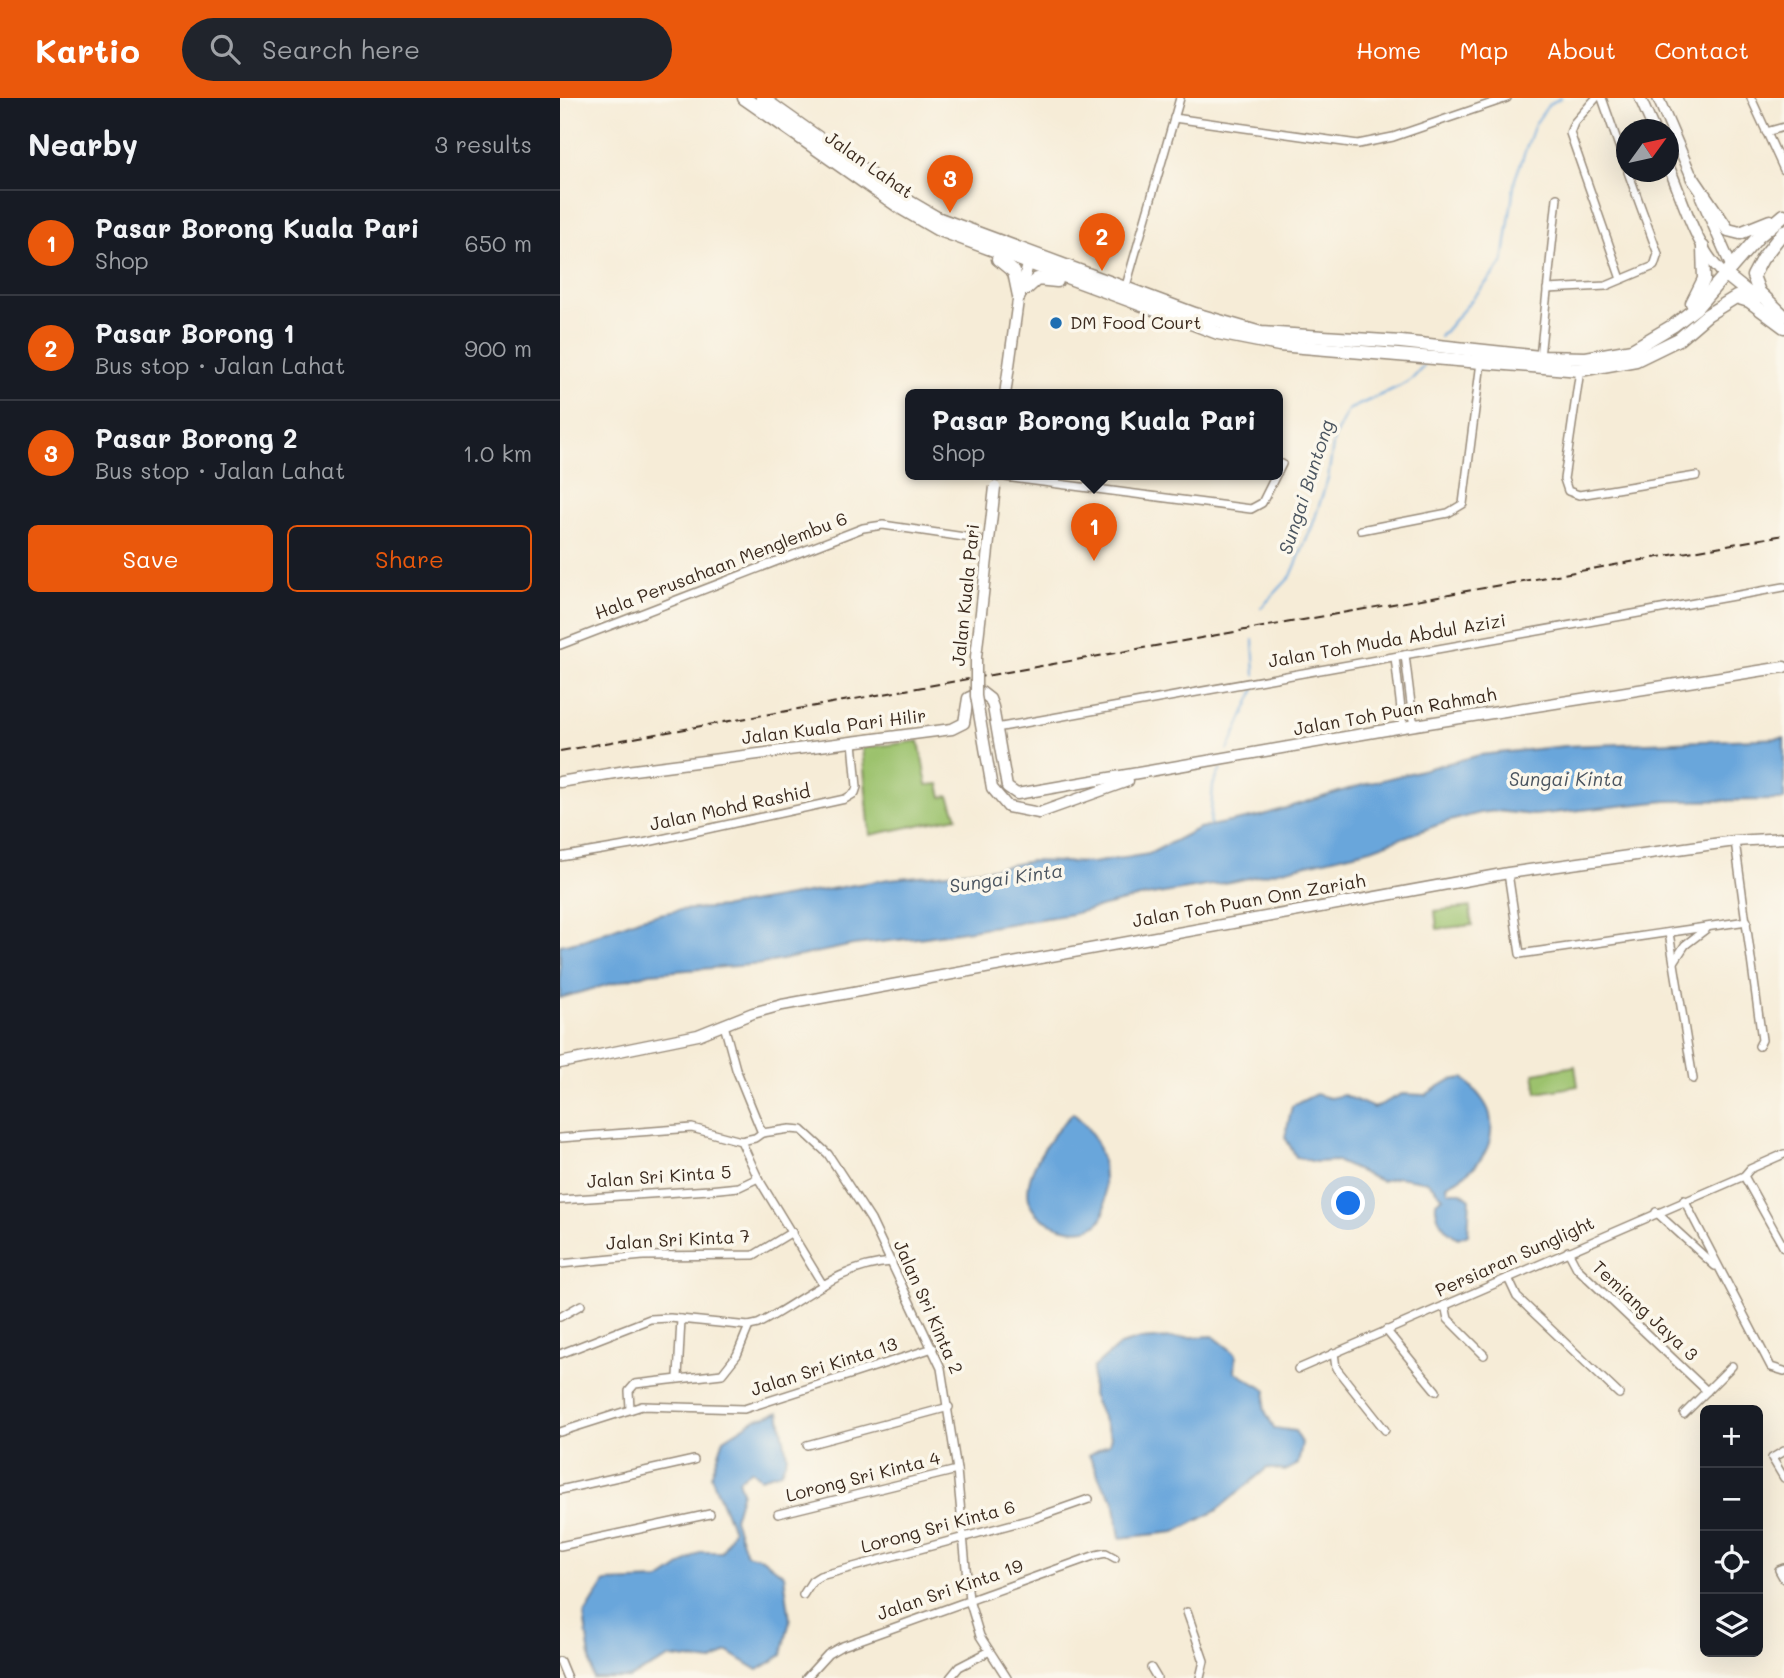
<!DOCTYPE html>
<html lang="en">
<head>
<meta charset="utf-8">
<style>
  :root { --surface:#171b24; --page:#20242c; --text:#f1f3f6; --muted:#9ea1a6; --line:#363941; --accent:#ea580c }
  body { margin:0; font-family:Mali,sans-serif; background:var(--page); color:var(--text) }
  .controls { position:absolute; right:21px; bottom:21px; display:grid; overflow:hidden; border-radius:10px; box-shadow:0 7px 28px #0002 }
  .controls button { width:63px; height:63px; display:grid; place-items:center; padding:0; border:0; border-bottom:2px solid var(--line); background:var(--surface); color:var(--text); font:35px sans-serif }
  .compass { position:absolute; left:1056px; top:21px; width:63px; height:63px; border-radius:50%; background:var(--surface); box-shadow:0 7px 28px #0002; rotate:57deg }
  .you { position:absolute; left:789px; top:1106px; width:24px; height:24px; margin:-18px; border:5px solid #fff; border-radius:50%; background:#1a73e8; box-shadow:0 0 0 10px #1a73e833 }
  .badge { display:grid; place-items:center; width:46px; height:46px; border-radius:50%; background:var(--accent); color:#fff; font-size:23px; font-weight:700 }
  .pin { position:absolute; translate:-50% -58px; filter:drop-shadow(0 2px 4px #0008) }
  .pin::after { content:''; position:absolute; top:37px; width:24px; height:21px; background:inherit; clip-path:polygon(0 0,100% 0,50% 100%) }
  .popup { position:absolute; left:345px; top:291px; width:378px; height:91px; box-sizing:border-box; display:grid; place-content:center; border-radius:10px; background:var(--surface); filter:drop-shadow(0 2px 5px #0005); font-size:23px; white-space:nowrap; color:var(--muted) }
  .popup b { font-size:26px; color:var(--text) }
  .popup::after { content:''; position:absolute; left:50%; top:100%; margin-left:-14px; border:14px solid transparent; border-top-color:var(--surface) }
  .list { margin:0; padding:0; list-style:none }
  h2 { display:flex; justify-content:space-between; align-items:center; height:91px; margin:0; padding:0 28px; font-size:30px }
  h2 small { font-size:23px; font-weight:400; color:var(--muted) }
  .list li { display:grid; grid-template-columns:46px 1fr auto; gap:21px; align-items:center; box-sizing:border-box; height:105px; padding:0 28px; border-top:2px solid var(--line) }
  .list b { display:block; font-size:26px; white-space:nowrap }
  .list p { margin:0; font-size:23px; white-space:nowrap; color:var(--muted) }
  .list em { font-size:23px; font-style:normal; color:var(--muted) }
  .actions { display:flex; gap:14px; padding:21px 28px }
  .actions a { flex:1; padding:16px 0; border:2px solid var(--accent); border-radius:10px; text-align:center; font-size:24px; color:var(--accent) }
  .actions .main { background:var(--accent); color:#fff }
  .icon { flex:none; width:38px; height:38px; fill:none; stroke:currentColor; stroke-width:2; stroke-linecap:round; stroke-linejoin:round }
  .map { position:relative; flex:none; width:1224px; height:1580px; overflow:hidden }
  header { display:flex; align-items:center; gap:42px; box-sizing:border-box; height:98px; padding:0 35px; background:var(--accent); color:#fff }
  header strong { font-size:33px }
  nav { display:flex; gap:38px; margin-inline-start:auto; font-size:24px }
  .search { width:490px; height:63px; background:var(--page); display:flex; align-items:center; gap:18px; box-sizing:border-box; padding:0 24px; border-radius:38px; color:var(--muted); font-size:26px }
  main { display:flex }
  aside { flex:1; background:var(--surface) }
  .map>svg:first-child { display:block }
  .green { fill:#9cc26d; stroke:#6c7646; stroke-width:2 }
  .water { fill:#69a6db; stroke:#52687c; stroke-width:2 }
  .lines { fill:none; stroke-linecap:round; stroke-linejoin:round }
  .stream { stroke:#69a6db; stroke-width:2 }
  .street-casing { stroke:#988b7a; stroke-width:10 }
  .secondary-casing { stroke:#988b7a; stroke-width:13 }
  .primary-casing { stroke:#988b7a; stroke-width:15 }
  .street { stroke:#fff; stroke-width:7 }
  .secondary { stroke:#fff; stroke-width:10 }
  .primary { stroke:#fff; stroke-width:12 }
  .rail { stroke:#3b2a1e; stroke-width:2; stroke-dasharray:10 5; stroke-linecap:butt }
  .secondary-bridge-casing { stroke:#988b7a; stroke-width:13; stroke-linecap:butt }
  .secondary-bridge { stroke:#fff; stroke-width:10 }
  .poi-dot { fill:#1f6fb2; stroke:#fbf7ec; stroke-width:2.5 }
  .labels { text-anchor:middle; stroke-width:7; stroke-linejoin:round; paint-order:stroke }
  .street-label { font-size:18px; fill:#3b2a1e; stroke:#fbf7ec }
  .poi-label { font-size:18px; fill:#3b2a1e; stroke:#fbf7ec; text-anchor:start }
  .water-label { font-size:19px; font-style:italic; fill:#4b5560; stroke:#fbf7ec }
</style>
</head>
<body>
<header>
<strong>Kartio</strong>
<div class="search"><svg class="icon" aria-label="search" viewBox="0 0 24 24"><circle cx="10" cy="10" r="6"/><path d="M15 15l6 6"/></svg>Search here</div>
<nav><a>Home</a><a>Map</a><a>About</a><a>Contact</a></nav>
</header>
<main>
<aside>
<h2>Nearby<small>3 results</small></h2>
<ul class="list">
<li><span class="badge">1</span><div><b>Pasar Borong Kuala Pari</b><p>Shop</p></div><em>650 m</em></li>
<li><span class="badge">2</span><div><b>Pasar Borong 1</b><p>Bus stop · Jalan Lahat</p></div><em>900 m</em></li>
<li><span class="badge">3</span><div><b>Pasar Borong 2</b><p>Bus stop · Jalan Lahat</p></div><em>1.0 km</em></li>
</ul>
<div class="actions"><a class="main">Save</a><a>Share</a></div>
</aside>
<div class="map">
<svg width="1224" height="1580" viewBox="0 0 1224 1580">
  <rect width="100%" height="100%" fill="#fbf7ec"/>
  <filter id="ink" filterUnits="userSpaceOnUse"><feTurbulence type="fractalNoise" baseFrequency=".0143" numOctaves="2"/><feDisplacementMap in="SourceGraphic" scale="14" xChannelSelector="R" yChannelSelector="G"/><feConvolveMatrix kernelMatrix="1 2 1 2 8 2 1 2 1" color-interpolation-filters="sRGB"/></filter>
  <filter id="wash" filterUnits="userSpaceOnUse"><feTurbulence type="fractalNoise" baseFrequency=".00686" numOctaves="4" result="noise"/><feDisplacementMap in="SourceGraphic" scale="28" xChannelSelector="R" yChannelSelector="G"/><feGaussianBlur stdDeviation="1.57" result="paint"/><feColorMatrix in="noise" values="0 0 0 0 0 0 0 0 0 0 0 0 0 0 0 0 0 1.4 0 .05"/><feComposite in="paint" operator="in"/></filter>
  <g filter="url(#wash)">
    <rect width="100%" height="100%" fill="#f6ecd7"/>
    <g class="green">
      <polygon points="359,643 367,687 379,686 382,699 389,698 397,719 310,737 302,650"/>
      <polygon points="910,809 912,827 877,831 875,813"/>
      <polygon points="1015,968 1018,988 977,995 974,975"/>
    </g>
    <g class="water">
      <polygon points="1224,640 1224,702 1106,703 974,717 936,713 920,715 886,724 811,751 676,783 580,799 512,816 366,839 293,847 202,866 90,875 0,900 0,847 23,842 81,820 119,812 166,809 329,781 429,771 471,763 532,765 589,756 639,730 700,718 795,689 920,657 1005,648"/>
      <path d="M904,980C912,990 927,1003 930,1017C937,1051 915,1074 887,1087L888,1094H901L910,1101L908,1136L898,1140C885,1133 874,1119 876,1104L883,1099L868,1084L838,1079L821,1083L776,1063L755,1064L736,1059L725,1039L732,1008L756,996L770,1000L784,997L814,1010L842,996L865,997L890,982Z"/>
      <path d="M513,1015C534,1033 543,1052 544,1080C544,1092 548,1112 541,1122C527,1142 480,1128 471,1108C458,1078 493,1035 513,1015Z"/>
      <polygon points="653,1238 676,1256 675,1274 706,1292 704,1311 714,1330 735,1333 742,1345 738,1366 725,1373 707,1370 656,1413 615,1434 560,1440 554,1402 542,1386 529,1357 549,1346 551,1338 532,1297 533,1270 560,1247 577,1242"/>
      <polygon points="219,1314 227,1358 221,1374 200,1380 191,1372 178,1382 182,1393 174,1421 186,1456 202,1460 224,1477 230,1522 222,1557 198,1572 168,1554 152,1564 111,1559 69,1580 33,1580 24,1518 45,1484 100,1482 141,1454 162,1454 173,1432 151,1378 164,1341 194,1322"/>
    </g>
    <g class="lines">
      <g class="stream">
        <polyline points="880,239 943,165 955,81 975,26 989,6 1001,0"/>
        <polyline points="701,510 731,478 753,426 768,380 774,340 788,312 840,288 852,281 864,268"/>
        <polyline points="693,542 695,577"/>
        <polyline points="668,652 696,589"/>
        <polyline points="650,727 653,687 661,670"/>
      </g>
    </g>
  </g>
  <g filter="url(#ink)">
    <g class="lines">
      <g class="street-casing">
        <g id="street">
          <polyline points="1036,0 1014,25 1010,35 1061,181"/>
          <polyline points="1042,0 1066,68"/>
          <polyline points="1191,0 1224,72"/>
          <polyline points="614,20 798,46 833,39 947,0"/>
          <polyline points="1206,34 1224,29"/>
          <polyline points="566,188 620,0"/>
          <polyline points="987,191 1046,188 1094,168 1098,156 1068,74"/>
          <polyline points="980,259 997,100"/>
          <polyline points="1020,272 1004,381 1008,393 1019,397 1136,378"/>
          <polyline points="718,374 722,366"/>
          <polyline points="437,378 691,411 702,405 716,377"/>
          <polyline points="801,432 888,415 903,406 921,264"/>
          <polyline points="0,547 303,430 323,427 418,441"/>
          <polyline points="845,557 853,622 857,627"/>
          <polyline points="835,559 843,629"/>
          <polyline points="436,630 1224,489"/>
          <polyline points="1175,743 1202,942 1199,948"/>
          <polyline points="0,759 83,745 285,701 295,695 297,689 293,644"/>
          <polyline points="948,775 960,856 1187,823"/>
          <polyline points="1109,835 1133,981"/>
          <polyline points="1114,864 1125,847 1146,831"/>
          <polyline points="164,927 176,971 202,1035"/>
          <polyline points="0,1040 132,1030 181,1043 195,1040 202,1035 230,1031 242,1032 268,1056 311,1122 381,1270 397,1372 409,1502 420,1538 447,1580"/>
          <polyline points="181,1043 198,1080 263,1187"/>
          <polyline points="1184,1078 1224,1150"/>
          <polyline points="0,1102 149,1092 179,1089 198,1080"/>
          <polyline points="1124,1102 1211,1269 1224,1273"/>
          <polyline points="1096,1114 1155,1168"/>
          <polyline points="1008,1153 1017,1170 1147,1293"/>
          <polyline points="0,1166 83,1158 194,1157 232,1134"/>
          <polyline points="948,1180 957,1199 1059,1296"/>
          <polyline points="885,1207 888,1221 924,1257"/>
          <polyline points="0,1219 21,1207"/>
          <polyline points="826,1232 876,1293"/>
          <polyline points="774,1255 776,1270 825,1332"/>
          <path d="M0,1256L90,1221L110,1220L189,1228L198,1226C243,1203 279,1167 332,1164"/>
          <polyline points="738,1271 1184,1078 1190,1071 1224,1056"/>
          <polyline points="118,1279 121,1221"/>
          <polyline points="70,1310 69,1293 75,1286 162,1276 177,1257 189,1228"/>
          <polyline points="1124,1316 1172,1268"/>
          <polyline points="0,1334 82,1308 184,1311 373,1250"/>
          <polyline points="247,1347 389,1309"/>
          <polyline points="1224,1353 1212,1360 1224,1380"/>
          <polyline points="0,1392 134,1362"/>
          <polyline points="218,1416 397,1372"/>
          <polyline points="0,1448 150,1416"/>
          <polyline points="1224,1470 1219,1472 1224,1481"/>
          <polyline points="243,1497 252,1483 260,1478 475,1420 529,1401"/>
          <polyline points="627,1514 644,1563 640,1580"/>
          <polyline points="0,1563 7,1580"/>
          <polyline points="591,1570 597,1580"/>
          <polyline points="246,1580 268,1556 280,1549 536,1457 546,1455 555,1460"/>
          <polyline points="390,1580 399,1569 428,1554"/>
        </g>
      </g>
      <g class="secondary-casing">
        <g id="secondary">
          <polyline points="1080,0 1094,32"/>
          <polyline points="1098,0 1134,84"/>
          <path d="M1108,67C1122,98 1138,158 1166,177"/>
          <polyline points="1141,99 1172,170"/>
          <polyline points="445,297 458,202 468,167"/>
          <polyline points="437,377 437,378"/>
          <polyline points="0,684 66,673 392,631 404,625 408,600 421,594 430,601 433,609 447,689 457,696 843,629 1224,569"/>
          <polyline points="479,715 568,683"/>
          <polyline points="0,965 138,937 193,915 222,907 948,775 1175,743 1224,740"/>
        </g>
      </g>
      <g class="primary-casing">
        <g id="primary">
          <polyline points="184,0 341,110 377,131 658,235 719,247 921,264 1020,272 1076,262 1119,241 1147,217 1176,199 1189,203 1224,229"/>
          <polyline points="202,0 346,102 382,123"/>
          <polyline points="1132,79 1168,132 1180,135 1210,123"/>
          <polyline points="377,120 635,216 701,235 841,244 980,259 1026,260 1072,252 1114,227 1136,210 1198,139 1224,117"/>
          <polyline points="1224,133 1202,161 1193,178 1199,194 1224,218"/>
          <polyline points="438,161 454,174 459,198"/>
          <polyline points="1166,177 1196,201"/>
          <polyline points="466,191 477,181 497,183"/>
          <polyline points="1132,205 1144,181 1143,149"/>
        </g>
      </g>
      <use href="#street" class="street"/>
      <use href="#secondary" class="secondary"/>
      <use href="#primary" class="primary"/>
      <polyline class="rail" points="0,653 1224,437"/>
      <g class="secondary-bridge-casing">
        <polyline id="secondary-bridge" points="435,389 416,559 416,598 432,690 448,709 479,715"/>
      </g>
      <use href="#secondary-bridge" class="secondary-bridge"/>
    </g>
  </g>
  <circle class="poi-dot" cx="496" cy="225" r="7"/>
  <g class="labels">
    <g class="street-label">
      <text transform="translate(309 67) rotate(35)" y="6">Jalan Lahat</text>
      <text transform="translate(161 468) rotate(-21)" y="6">Hala Perusahaan Menglembu 6</text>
      <text transform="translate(406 497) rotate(-84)" y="6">Jalan Kuala Pari</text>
      <text transform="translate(827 543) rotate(-10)" y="6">Jalan Toh Muda Abdul Azizi</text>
      <text transform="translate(835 614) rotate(-10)" y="6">Jalan Toh Puan Rahmah</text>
      <text transform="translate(274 629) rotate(-7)" y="6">Jalan Kuala Pari Hilir</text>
      <text transform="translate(170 710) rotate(-12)" y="6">Jalan Mohd Rashid</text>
      <text transform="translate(689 803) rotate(-10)" y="6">Jalan Toh Puan Onn Zariah</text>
      <text transform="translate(99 1079) rotate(-4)" y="6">Jalan Sri Kinta 5</text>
      <text transform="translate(118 1142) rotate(-3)" y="6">Jalan Sri Kinta 7</text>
      <text transform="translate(955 1159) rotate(-24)" y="6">Persiaran Sunglight</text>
      <text transform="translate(368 1209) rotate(66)" y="6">Jalan Sri Kinta 2</text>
      <text transform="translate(1085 1213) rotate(43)" y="6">Temiang Jaya 3</text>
      <text transform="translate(264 1269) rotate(-18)" y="6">Jalan Sri Kinta 13</text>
      <text transform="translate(303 1379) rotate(-14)" y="6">Lorong Sri Kinta 4</text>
      <text transform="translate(378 1429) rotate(-15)" y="6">Lorong Sri Kinta 6</text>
      <text transform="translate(390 1492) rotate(-19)" y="6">Jalan Sri Kinta 19</text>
    </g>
    <g class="poi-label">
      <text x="510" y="231">DM Food Court</text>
    </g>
    <g class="water-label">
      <text transform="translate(746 389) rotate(-72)" y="7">Sungai Buntong</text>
      <text x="1006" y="688">Sungai Kinta</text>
      <text transform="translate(446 780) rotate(-8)" y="7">Sungai Kinta</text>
    </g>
  </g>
</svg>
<div class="controls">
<button>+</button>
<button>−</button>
<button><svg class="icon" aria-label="locate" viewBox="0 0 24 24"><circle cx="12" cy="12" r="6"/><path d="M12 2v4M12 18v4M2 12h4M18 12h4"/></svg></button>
<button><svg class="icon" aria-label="layers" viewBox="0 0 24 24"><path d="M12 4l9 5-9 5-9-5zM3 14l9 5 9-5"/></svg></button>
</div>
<svg class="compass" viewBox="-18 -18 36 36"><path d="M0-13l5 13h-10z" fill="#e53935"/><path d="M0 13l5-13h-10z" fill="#9ea1a6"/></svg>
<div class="you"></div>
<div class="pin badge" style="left:534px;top:463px">1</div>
<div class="popup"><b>Pasar Borong Kuala Pari</b>Shop</div>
<div class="pin badge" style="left:542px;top:173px">2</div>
<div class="pin badge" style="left:390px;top:115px">3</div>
</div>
</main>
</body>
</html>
